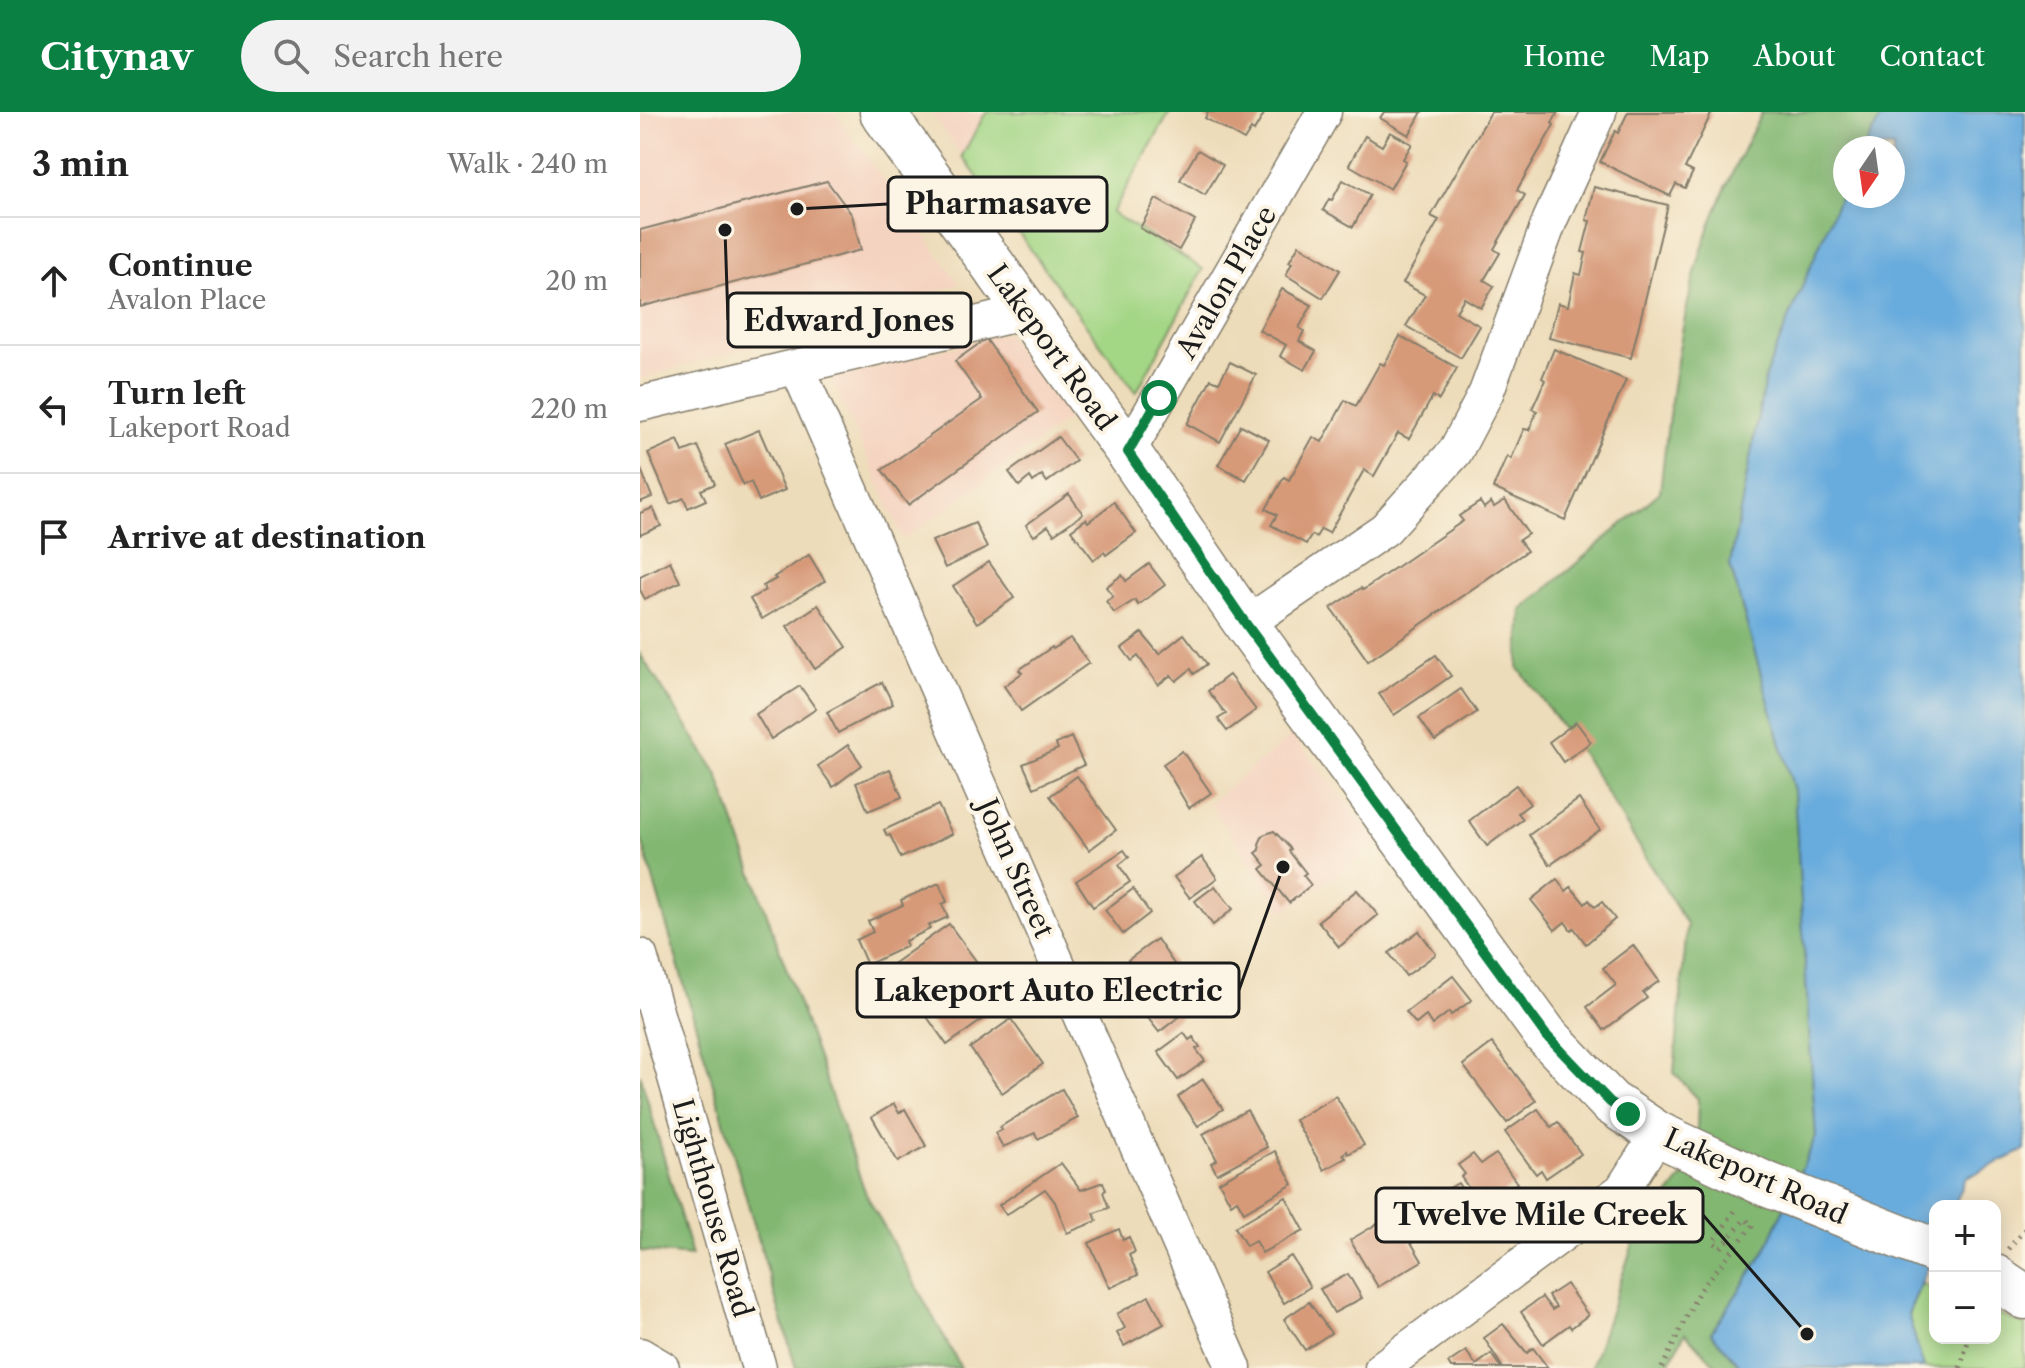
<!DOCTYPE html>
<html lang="en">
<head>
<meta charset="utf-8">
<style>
  :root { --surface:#fff; --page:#f2f2f2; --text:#222; --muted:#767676; --line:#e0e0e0; --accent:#0b8043 }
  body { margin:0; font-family:"Libre Caslon Text",serif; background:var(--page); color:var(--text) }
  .controls { position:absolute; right:24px; bottom:24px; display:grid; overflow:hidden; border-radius:16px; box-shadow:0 4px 20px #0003 }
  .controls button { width:72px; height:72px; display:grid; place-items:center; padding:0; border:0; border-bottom:2px solid var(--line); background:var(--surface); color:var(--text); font:40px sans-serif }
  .compass { position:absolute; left:1193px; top:24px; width:72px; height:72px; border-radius:50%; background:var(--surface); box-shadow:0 4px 20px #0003; rotate:193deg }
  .stop { position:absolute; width:24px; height:24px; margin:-18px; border:6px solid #0b8043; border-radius:50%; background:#fff }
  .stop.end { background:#0b8043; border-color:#fff; box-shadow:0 2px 8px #0008 }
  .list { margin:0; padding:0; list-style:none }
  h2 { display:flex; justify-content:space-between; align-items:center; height:104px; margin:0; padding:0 32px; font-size:34px }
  h2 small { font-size:26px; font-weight:400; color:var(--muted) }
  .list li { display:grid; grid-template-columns:52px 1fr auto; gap:24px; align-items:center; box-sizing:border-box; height:128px; padding:0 32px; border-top:2px solid var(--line) }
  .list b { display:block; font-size:30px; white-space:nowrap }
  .list p { margin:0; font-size:26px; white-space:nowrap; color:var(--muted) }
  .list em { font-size:26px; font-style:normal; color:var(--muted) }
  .icon { flex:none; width:44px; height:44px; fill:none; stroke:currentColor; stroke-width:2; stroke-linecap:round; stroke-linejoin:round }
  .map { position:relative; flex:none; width:1385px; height:1256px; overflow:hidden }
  header { display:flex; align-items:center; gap:48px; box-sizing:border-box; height:112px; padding:0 40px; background:var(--accent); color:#fff }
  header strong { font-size:38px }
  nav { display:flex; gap:44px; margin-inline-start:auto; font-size:28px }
  .search { width:560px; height:72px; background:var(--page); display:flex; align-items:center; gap:20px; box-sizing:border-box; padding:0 28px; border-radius:44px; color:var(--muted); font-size:30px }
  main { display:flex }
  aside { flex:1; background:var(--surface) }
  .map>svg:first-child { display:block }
  .built { fill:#f4d3c0 }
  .green { fill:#a3d685; stroke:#607950; stroke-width:2 }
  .forest { fill:#82b772; stroke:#4f6a47; stroke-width:2 }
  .water { fill:#68abdd; stroke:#42647c; stroke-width:2 }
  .building { fill:#d79a79 }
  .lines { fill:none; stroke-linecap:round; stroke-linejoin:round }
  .minor-casing { stroke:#847c6a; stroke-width:37 }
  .major-casing { stroke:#847c6a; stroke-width:47 }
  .path { stroke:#847c6a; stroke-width:5; stroke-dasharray:2 6; stroke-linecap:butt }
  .minor { stroke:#fff; stroke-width:34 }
  .major { stroke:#fff; stroke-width:44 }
  .route { stroke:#0b8043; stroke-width:10 }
  .labels { text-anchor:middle; stroke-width:8; stroke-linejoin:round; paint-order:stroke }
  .street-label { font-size:28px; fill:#1c1c1c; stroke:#fcf5e5 }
  .leader { fill:none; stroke:#1c1c1c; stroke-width:3 }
  .callout-dot { fill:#1c1c1c; stroke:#fcf5e5; stroke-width:3 }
  .callout { fill:#fcf5e5; stroke:#1c1c1c; stroke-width:3 }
  .callout-label { font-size:30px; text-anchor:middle; font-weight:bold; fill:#1c1c1c }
</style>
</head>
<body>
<header>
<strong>Citynav</strong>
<div class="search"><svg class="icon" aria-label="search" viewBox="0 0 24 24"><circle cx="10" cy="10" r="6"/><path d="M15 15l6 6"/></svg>Search here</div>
<nav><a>Home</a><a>Map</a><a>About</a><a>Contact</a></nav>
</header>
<main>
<aside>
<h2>3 min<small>Walk · 240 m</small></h2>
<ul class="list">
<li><svg class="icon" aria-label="ahead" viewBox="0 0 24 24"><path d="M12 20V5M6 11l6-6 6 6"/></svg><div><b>Continue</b><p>Avalon Place</p></div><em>20 m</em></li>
<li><svg class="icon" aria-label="left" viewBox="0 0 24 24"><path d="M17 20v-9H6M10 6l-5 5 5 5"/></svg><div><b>Turn left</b><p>Lakeport Road</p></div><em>220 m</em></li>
<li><svg class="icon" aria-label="arrive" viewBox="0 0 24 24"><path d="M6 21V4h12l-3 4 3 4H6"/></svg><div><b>Arrive at destination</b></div></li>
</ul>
</aside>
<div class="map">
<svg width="1385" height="1256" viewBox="0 0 1385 1256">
  <rect width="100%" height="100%" fill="#fcf5e5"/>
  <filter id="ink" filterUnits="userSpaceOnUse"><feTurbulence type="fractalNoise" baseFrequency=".0125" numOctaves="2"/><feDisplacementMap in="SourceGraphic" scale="16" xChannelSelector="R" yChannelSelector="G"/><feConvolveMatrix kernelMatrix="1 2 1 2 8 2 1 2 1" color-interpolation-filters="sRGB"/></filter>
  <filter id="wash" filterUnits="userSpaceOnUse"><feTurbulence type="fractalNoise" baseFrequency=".006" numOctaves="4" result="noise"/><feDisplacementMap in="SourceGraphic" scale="32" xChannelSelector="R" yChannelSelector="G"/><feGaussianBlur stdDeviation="1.8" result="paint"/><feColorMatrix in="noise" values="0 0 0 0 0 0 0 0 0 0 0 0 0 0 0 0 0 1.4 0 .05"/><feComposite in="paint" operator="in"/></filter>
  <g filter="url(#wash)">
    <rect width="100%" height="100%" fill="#eddcb9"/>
    <g class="built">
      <polygon points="0,0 194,0 320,172 0,267"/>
      <polygon points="290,0 346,0 322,44"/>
      <polygon points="365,221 429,306 264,428 192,268"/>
      <polygon points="652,623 739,732 644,800 569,691"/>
    </g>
    <g class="green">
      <polygon points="346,0 530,0 472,101 563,157 496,281 322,44"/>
      <polygon points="1281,1172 1295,1177 1295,1226 1355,1226 1355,1201 1385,1213 1385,1256 1284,1256 1268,1202"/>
    </g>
    <g class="forest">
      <path d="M1122,0H1244L1224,36H1205V72L1126,262L1090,453L1154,678L1176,1025L1124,1141L1071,1221L1102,1256H1079L1045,1221L1027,1256H951L995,1126L1056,1048L1058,987L1034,961L1047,813L947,649L878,555L882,498L1020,380C1028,309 1036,238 1053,169C1067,110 1095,54 1122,0Z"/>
      <polygon points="0,542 77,661 226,1082 321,1256 156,1256 0,722"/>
      <polygon points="0,962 52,1144 0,1139"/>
    </g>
    <polygon class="water" points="1244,0 1385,0 1385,1038 1326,1066 1314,1094 1295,1094 1295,1139 1268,1202 1284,1256 1102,1256 1071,1221 1124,1141 1176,1025 1154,678 1090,453 1126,262 1205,72 1205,84 1253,84 1253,36 1224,36"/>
    <g id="blocks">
      <g class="building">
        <polygon points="568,0 620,0 624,2 614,19 611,17 604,28 565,6"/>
        <polygon points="744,0 782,0 769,23 740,6"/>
        <polygon points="851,0 918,0 912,11 914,13 877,78 885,83 854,137 860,141 844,168 854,174 841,196 824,186 816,200 840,214 821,246 766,214 785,183 763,171 799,108 791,104"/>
        <polygon points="988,0 1072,0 1045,56 1053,60 1045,76 1036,72 1030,84 960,50 975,19 978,21"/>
        <polygon points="750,20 772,32 763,47 766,49 750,77 709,53 725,24 742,34"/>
        <polygon points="558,38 583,53 565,83 540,68"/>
        <polygon points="703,68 730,83 713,115 683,98 689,87 692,88"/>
        <polygon points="187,69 212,103 221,138 0,195 0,118"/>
        <polygon points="954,75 1028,93 991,246 909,226 918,191 928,194 935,161 941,163 946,141 942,140 950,109 946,108"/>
        <polygon points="516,87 555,109 539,138 500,116"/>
        <polygon points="659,133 700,158 683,186 646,163 652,151 649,150"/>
        <polygon points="642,177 672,193 659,216 664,219 659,229 676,239 665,258 640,244 646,233 619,218"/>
        <polygon points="760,224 817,256 799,288 793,284 769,327 758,321 734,364 724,358 689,421 681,417 676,425 672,423 666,432 631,413 637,403 626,397 644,365 649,368 673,325 682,330 705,288 716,294 740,251 744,253"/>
        <polygon points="346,227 398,300 268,393 242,358 342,287 315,249"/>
        <polygon points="914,237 986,268 925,408 853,376 867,344 871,347 884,317 889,318 897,299 892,297 905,268 902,266"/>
        <polygon points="590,250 616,263 580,330 547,312 571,267 579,270"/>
        <polygon points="601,313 629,328 606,368 578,353"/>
        <polygon points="119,318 145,378 119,389 111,370 103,373 85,332"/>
        <polygon points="418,325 436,349 407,370 402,363 393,370 390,365 379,374 369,360"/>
        <polygon points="38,328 43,340 58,334 75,372 61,378 66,388 48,396 44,386 30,392 8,341"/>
        <polygon points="0,355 12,385 0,390"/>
        <polygon points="429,382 443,402 414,422 408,414 394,424 386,413"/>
        <polygon points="865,388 888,422 879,428 887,439 728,549 691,496 721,476 723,478 823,409 819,404 840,390 844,396 851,390 854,395"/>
        <polygon points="474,390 496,421 466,443 464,440 454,448 431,418 446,407 448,410"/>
        <polygon points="13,396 21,414 0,423 0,401"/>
        <polygon points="335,411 347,436 305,456 292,429"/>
        <polygon points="169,443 185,469 122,507 110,487 125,478 123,474 136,467 134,465"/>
        <polygon points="30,449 40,470 5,487 0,478 0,464"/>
        <polygon points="349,450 374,486 337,511 313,474"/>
        <polygon points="509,452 525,473 498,493 495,488 474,501 466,489 473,484 466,475 482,463 486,469"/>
        <polygon points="178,493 207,535 175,557 147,514"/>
        <polygon points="502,521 519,542 544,522 567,552 554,562 551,557 536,569 531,563 518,573 498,544 492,549 482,536"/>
        <polygon points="430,526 449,551 381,599 364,574 382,561 379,558 412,535 413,537"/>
        <polygon points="796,543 811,564 754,603 739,582"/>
        <polygon points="589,563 616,598 587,619 578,607 586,602 568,579"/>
        <polygon points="242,570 253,592 198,621 187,600"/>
        <polygon points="160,574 176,597 131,627 116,602"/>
        <polygon points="821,577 837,600 795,629 779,606"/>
        <polygon points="936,610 951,630 923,650 909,630"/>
        <polygon points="431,625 444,653 394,676 383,652 418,637 416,632"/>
        <polygon points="208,633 222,653 193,675 178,654"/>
        <polygon points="542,639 571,681 549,696 523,652"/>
        <polygon points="250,657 262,685 228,699 216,671"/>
        <polygon points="437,664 476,718 449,738 410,684"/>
        <polygon points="876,673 890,692 878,701 883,707 847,734 829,709"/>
        <polygon points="939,687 960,718 910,753 889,723"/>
        <polygon points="298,693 312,722 261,746 250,723 247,724 244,718"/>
        <polygon points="634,719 651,737 649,739 666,761 663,763 671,773 649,791 621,757 626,753 616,741 620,738 619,732 623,723"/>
        <polygon points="484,738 489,745 479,753 490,770 453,795 436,769"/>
        <polygon points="562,745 577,766 550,786 534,765"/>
        <polygon points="917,767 926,779 931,775 945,792 949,788 955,795 962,790 975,807 946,832 934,816 931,818 925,810 915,818 891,788"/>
        <polygon points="299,771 307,790 302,792 308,805 288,814 290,817 265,829 267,834 227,853 216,828 233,820 228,809 263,793 261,788"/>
        <polygon points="575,774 593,797 573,813 555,789"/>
        <polygon points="493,777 510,801 483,822 465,798"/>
        <polygon points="717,778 738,803 699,835 678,809"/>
        <polygon points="309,812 339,853 279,895 250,854"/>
        <polygon points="779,819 796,842 766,864 749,841"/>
        <polygon points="517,827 534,852 504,872 488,848"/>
        <polygon points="993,833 1019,869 1003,881 1007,886 964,918 947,895 976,873 963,856"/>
        <polygon points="553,861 569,882 519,920 501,897 507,893 500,883 524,865 532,876"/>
        <polygon points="340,862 344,867 346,865 363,893 307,933 285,902"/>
        <polygon points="813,864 832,888 811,903 809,900 792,913 786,904 776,912 766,900"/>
        <polygon points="371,907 403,952 362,981 330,936"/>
        <polygon points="544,921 549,928 553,925 560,935 556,937 565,949 538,968 518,940"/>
        <polygon points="852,931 896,989 867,1011 823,953"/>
        <polygon points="563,967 583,997 558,1014 538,985"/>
        <polygon points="422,977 438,1006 398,1027 395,1021 363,1035 355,1021 362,1018 360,1015"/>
        <polygon points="696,984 724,1033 708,1042 707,1039 703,1042 706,1046 684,1058 655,1008"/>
        <polygon points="254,992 259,1001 265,997 286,1034 258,1050 232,1005"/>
        <polygon points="898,997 911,1015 918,1010 941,1042 906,1066 901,1058 896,1062 865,1020"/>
        <polygon points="607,998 627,1035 577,1062 571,1051 577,1048 563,1022"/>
        <polygon points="635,1039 653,1072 604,1100 597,1088 591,1092 579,1070"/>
        <polygon points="833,1042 841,1052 856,1042 877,1071 843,1096 821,1065 825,1062 818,1053"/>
        <polygon points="421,1051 441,1078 463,1070 466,1078 463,1080 469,1096 454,1101 457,1109 427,1121 415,1090 405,1077 366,1103 359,1093"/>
        <polygon points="818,1071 838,1104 798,1127 779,1094"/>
        <polygon points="646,1085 664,1118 622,1141 615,1129 606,1134 595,1115"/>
        <polygon points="754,1102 782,1149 738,1175 710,1128"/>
        <polygon points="479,1117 483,1128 489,1125 495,1140 489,1143 498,1163 470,1176 449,1131"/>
        <polygon points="651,1144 670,1175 644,1191 625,1160"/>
        <polygon points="708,1162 722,1186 694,1201 680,1177"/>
        <polygon points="926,1172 948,1203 931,1216 929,1213 903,1232 881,1200 902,1185 912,1198 916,1195 908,1184"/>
        <polygon points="509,1184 524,1212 484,1234 477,1221 485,1216 477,1202"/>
        <polygon points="669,1190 691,1221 665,1238 644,1207"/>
        <polygon points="863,1212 887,1241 893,1236 908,1256 863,1256 844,1226"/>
        <polygon points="826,1239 836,1253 851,1242 861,1256 811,1256 808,1251"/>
      </g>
    </g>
  </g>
  <g filter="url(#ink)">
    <use href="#blocks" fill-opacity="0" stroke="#847c6a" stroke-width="2"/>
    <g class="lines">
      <g class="minor-casing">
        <g id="minor">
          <polyline points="158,257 594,1256"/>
          <polyline points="0,292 386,200"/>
          <polyline points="488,340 684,0"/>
          <polyline points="606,512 745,417 815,340 846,281 910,108 959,0"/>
          <polyline points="0,844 119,1256"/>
          <polyline points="0,1243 22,1256"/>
          <polyline points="742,1256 982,1078 1018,1022"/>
        </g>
      </g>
      <g class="major-casing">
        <g id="major">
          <polyline points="242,0 488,340 606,512 905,922 970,990 1018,1022 1121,1070 1295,1139"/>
          <polyline points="1355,1165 1385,1185"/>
        </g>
      </g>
      <g class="path">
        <polyline points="1368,1137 1385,1117"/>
        <polyline points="1022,1256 1058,1181 1113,1113 1105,1107 1081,1136 1073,1130 1095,1099 1091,1097"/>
        <polyline points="1320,1256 1329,1226"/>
      </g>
      <use href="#minor" class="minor"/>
      <use href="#major" class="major"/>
    </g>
  </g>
  <g class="lines" filter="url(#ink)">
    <polyline class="route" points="519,286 488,340 606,512 905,922 970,990 988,1002"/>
  </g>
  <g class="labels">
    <g class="street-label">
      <text transform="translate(586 170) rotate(-60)" y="10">Avalon Place</text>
      <text transform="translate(412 235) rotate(54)" y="10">Lakeport Road</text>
      <text transform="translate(376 756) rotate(66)" y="10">John Street</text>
      <text transform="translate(1116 1064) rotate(24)" y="10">Lakeport Road</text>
      <text transform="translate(73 1096) rotate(74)" y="10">Lighthouse Road</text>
    </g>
  </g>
  <path class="leader" d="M157 97L248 92M85 118L88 208M643 755L599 878M1167 1222L1063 1103"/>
  <g class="callout-dot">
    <circle cx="157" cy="97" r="8"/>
    <circle cx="85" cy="118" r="8"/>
    <circle cx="643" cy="755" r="8"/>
    <circle cx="1167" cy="1222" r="8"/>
  </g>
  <g class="callout">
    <rect x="248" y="65" width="219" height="54" rx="8"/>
    <rect x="88" y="181" width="243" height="54" rx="8"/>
    <rect x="217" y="851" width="382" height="54" rx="8"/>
    <rect x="736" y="1076" width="327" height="54" rx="8"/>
  </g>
  <g class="callout-label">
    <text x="358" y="102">Pharmasave</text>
    <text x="209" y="219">Edward Jones</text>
    <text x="408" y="889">Lakeport Auto Electric</text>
    <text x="900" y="1113">Twelve Mile Creek</text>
  </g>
</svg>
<div class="controls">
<button>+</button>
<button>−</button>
</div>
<svg class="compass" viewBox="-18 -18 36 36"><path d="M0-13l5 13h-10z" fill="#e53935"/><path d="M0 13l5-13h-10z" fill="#767676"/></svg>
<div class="stop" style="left:519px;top:286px"></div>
<div class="stop end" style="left:988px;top:1002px"></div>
</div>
</main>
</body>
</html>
